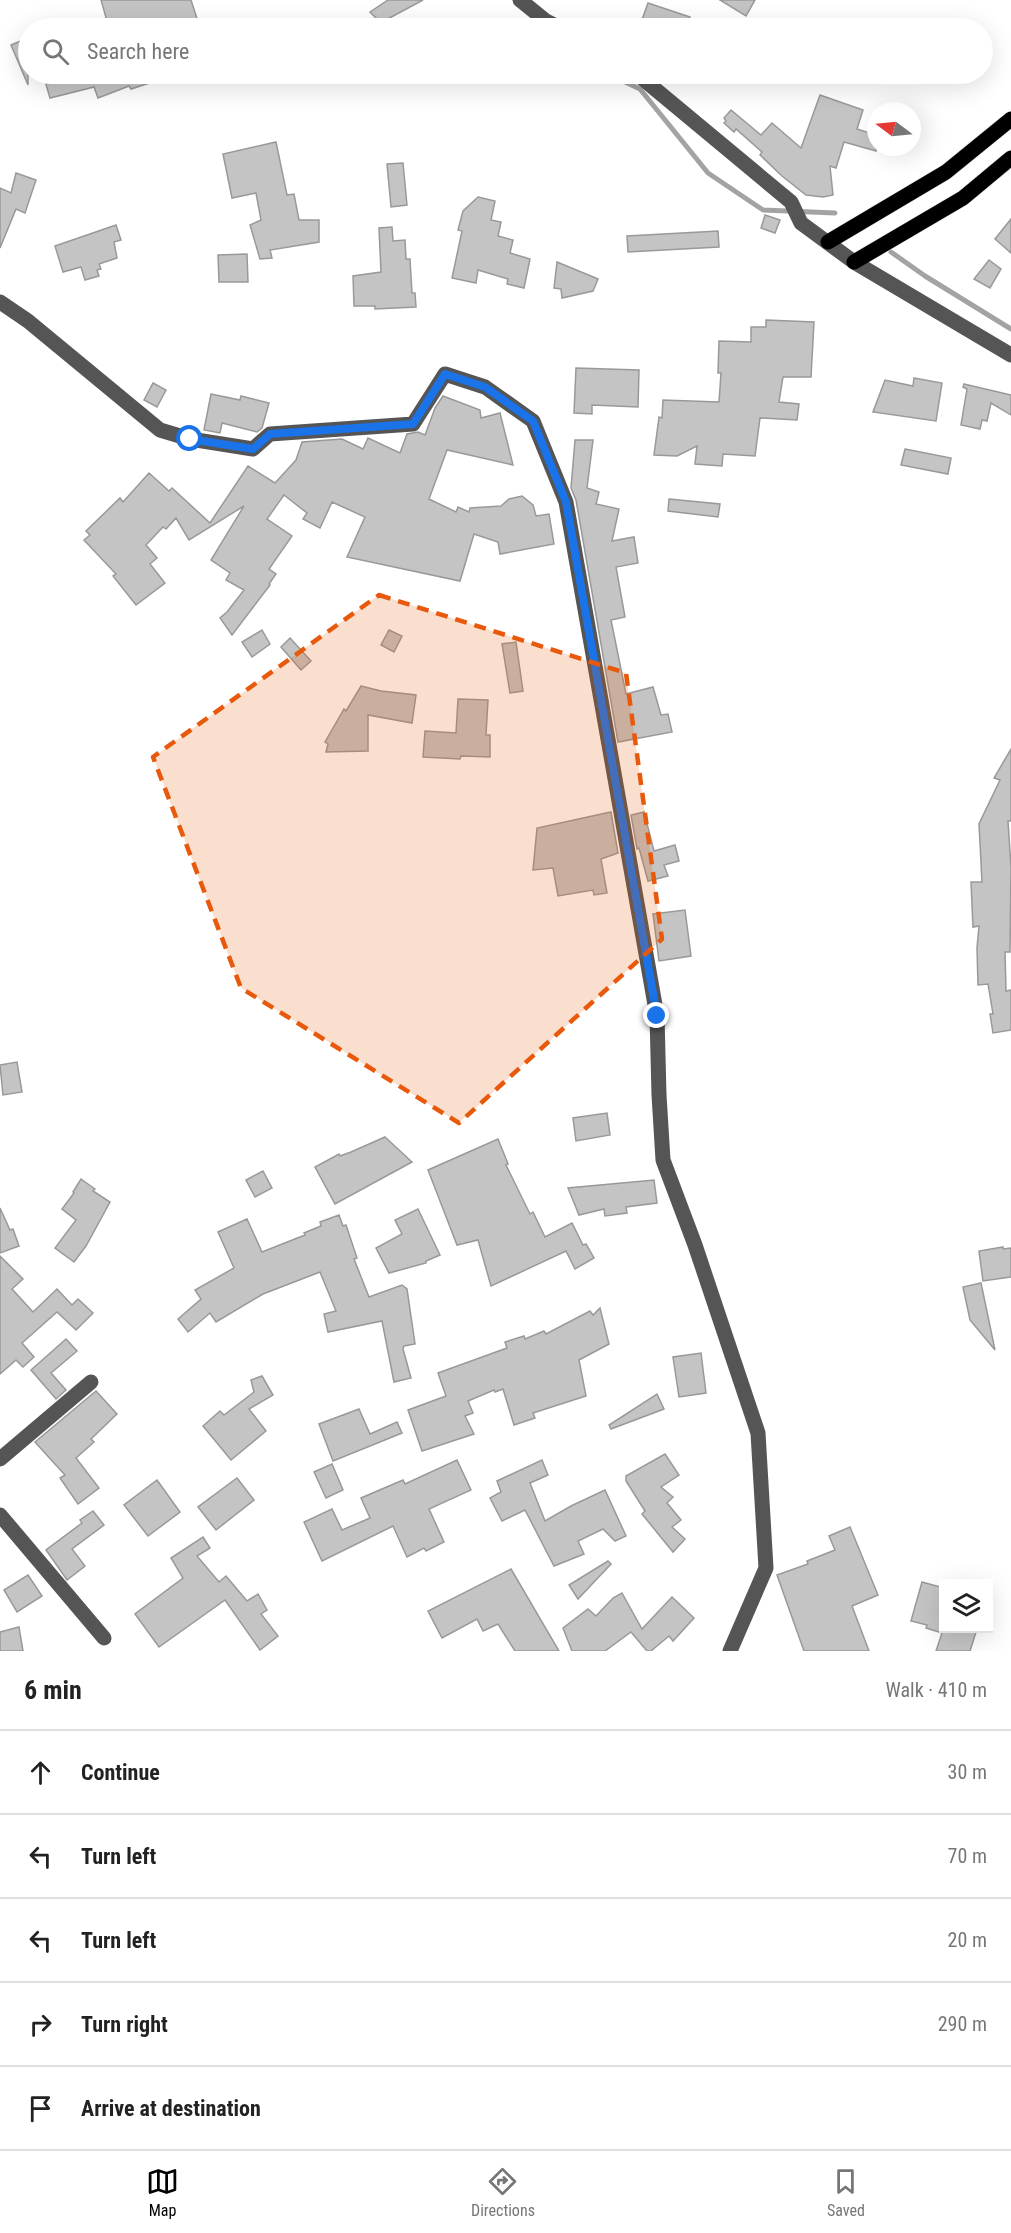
<!DOCTYPE html>
<html lang="en">
<head>
<meta charset="utf-8">
<style>
  :root { --surface:#fff; --page:#f2f2f2; --text:#222; --muted:#767676; --line:#e0e0e0; --accent:#000 }
  body { margin:0; font-family:"Roboto Condensed",sans-serif; background:var(--page); color:var(--text) }
  .controls { position:absolute; right:18px; bottom:18px; display:grid; overflow:hidden; border-radius:0px; box-shadow:0 6px 24px #0002 }
  .controls button { width:54px; height:54px; display:grid; place-items:center; padding:0; border:0; border-bottom:2px solid var(--line); background:var(--surface); color:var(--text); font:30px sans-serif }
  .compass { position:absolute; left:867px; top:102px; width:54px; height:54px; border-radius:50%; background:var(--surface); box-shadow:0 6px 24px #0002; rotate:286deg }
  .stop { position:absolute; width:18px; height:18px; margin:-14px; border:4px solid #1a73e8; border-radius:50%; background:#fff }
  .stop.end { background:#1a73e8; border-color:#fff; box-shadow:0 2px 6px #0008 }
  .list { margin:0; padding:0; list-style:none }
  h2 { display:flex; justify-content:space-between; align-items:center; height:78px; margin:0; padding:0 24px; font-size:26px }
  h2 small { font-size:20px; font-weight:400; color:var(--muted) }
  .list li { display:grid; grid-template-columns:39px 1fr auto; gap:18px; align-items:center; box-sizing:border-box; height:84px; padding:0 24px; border-top:2px solid var(--line) }
  .list b { display:block; font-size:22px; white-space:nowrap }
  .list em { font-size:20px; font-style:normal; color:var(--muted) }
  .icon { flex:none; width:33px; height:33px; fill:none; stroke:currentColor; stroke-width:2; stroke-linecap:round; stroke-linejoin:round }
  .map { position:relative; flex:none; width:1011px; height:1651px; overflow:hidden }
  .search { position:absolute; background:var(--surface); box-shadow:0 6px 24px #0002; left:18px; right:18px; top:18px; height:66px; display:flex; align-items:center; gap:15px; box-sizing:border-box; padding:0 21px; border-radius:33px; color:var(--muted); font-size:22px }
  .sheet { height:498px; background:var(--surface) }
  nav { display:flex; justify-content:space-around; align-items:center; box-sizing:border-box; height:84px; border-top:2px solid var(--line); background:var(--surface); font-size:16px; color:var(--muted) }
  nav a { display:grid; justify-items:center; gap:3px }
  nav .on { color:var(--accent) }
  .map>svg:first-child { display:block }
  .lines { fill:none; stroke-linecap:round; stroke-linejoin:round }
  .stream { stroke:#a3a3a3; stroke-width:5 }
  .building { fill:#c4c4c4; stroke:#999; stroke-width:1.5 }
  .major-casing { stroke:#dbdbdb; stroke-width:16 }
  .minor { stroke:#555; stroke-width:15 }
  .major { stroke:#000; stroke-width:15 }
  .route { stroke:#1a73e8; stroke-width:8 }
  .marked { fill:#e8590c; fill-opacity:0.2; stroke:#e8590c; stroke-width:4.5; stroke-dasharray:12 8; stroke-linejoin:round }
</style>
</head>
<body>
<div class="map">
<svg width="1011" height="1651" viewBox="0 0 1011 1651">
  <rect width="100%" height="100%" fill="#fff"/>
  <g class="lines">
    <g class="stream">
      <polyline points="608,74 640,89 708,173 763,210 835,213"/>
      <polyline points="891,252 925,276 1011,329"/>
    </g>
  </g>
  <g class="building">
    <polygon points="101,0 191,0 200,28 109,28"/>
    <polygon points="388,0 423,0 384,21 379,21 370,12"/>
    <polygon points="720,0 755,0 746,16"/>
    <polygon points="648,3 690,17 686,28 639,28"/>
    <polygon points="28,38 28,85 11,45"/>
    <polygon points="43,74 170,74 171,76 131,89 129,86 98,98 94,87 50,98"/>
    <polygon points="820,95 863,110 857,129 876,135 876,151 844,142 836,168 830,166 833,195 823,197 806,195 782,176 760,155 762,152 736,129 734,132 724,123 726,121 724,118 731,110 761,135 772,123 801,148"/>
    <polygon points="276,142 287,195 294,194 299,220 319,220 319,242 270,250 272,258 260,259 250,225 261,220 256,193 232,198 223,154"/>
    <polygon points="403,163 407,205 391,207 387,164"/>
    <polygon points="16,173 36,180 25,213 16,209 0,248 0,188 11,193"/>
    <polygon points="478,197 495,201 491,220 501,222 498,236 513,240 510,253 530,259 524,288 507,284 508,279 478,270 476,283 452,278 462,231 458,230 463,211"/>
    <polygon points="765,215 780,220 775,233 761,228"/>
    <polygon points="1011,219 1011,253 995,239"/>
    <polygon points="116,225 121,240 114,242 117,258 99,264 101,269 97,270 99,276 85,280 81,267 63,272 55,246"/>
    <polygon points="392,227 393,241 405,240 406,259 410,259 412,293 415,293 416,307 375,309 375,306 354,306 353,276 381,272 379,228"/>
    <polygon points="718,231 719,247 628,252 627,236"/>
    <polygon points="247,254 248,282 219,282 218,255"/>
    <polygon points="989,260 1001,269 990,288 974,279"/>
    <polygon points="557,262 598,279 593,291 562,298 561,289 554,288"/>
    <polygon points="766,320 814,322 811,377 783,377 779,402 799,404 797,420 760,418 755,456 723,454 722,466 695,464 697,446 677,456 654,455 659,417 662,418 663,400 719,402 721,373 718,373 719,341 751,342 751,327 766,327"/>
    <polygon points="576,368 639,370 638,407 592,405 592,414 574,413"/>
    <polygon points="914,378 942,383 936,421 873,412 885,380 913,386"/>
    <polygon points="153,383 166,390 157,407 144,400"/>
    <polygon points="964,384 1011,395 1011,415 991,403 987,421 982,420 980,429 961,425 967,389 963,387"/>
    <polygon points="211,394 240,400 241,396 269,403 262,428 257,432 222,423 220,433 204,430"/>
    <polygon points="443,396 480,410 481,418 500,413 513,465 447,450 429,499 456,512 458,507 469,512 470,508 501,506 509,499 522,496 533,505 536,516 549,514 554,544 500,554 498,542 474,534 460,581 347,557 365,517 332,502 320,528 303,519 307,513 284,495 267,519 292,536 269,569 276,574 269,584 270,585 232,635 220,618 227,612 244,590 226,580 230,573 211,560 244,506 189,540 176,518 166,529 163,527 146,545 157,558 150,564 165,583 136,605 113,576 116,574 84,540 90,535 86,531 120,498 123,502 149,473 169,491 172,488 210,523 248,466 275,483 296,460 302,442 342,439 363,449 368,438 400,453 407,434 418,432 425,435 435,408"/>
    <polygon points="575,440 593,440 587,488 599,492 596,504 619,509 612,541 634,537 638,563 616,567 625,617 611,620 626,694 653,687 661,715 668,714 672,732 618,742 576,500 571,488"/>
    <polygon points="905,449 951,458 948,474 901,465"/>
    <polygon points="669,499 720,504 718,517 668,511"/>
    <polygon points="262,630 270,644 252,657 242,642"/>
    <polygon points="389,630 402,636 394,652 381,645"/>
    <polygon points="290,638 311,661 301,670 281,647"/>
    <polygon points="516,642 523,691 510,693 502,644"/>
    <polygon points="361,686 381,691 416,695 412,723 368,715 368,751 326,752 328,744 325,742 344,709 346,711"/>
    <polygon points="458,699 488,700 486,735 490,735 490,757 461,756 460,759 423,757 425,731 456,733"/>
    <polygon points="1011,749 1011,821 1008,821 1011,867 1010,952 1005,952 1006,991 1011,990 1011,1030 993,1033 990,1014 993,1014 988,984 978,985 977,948 979,926 973,927 971,882 982,882 979,824 1000,780 994,778"/>
    <polygon points="611,812 618,853 601,859 607,893 594,895 593,890 558,896 553,868 533,870 537,828"/>
    <polygon points="644,812 654,851 675,845 679,861 664,865 668,876 648,881 639,848 637,849 631,815"/>
    <polygon points="685,910 691,956 659,961 653,914"/>
    <polygon points="17,1062 22,1092 3,1095 0,1065"/>
    <polygon points="607,1113 610,1135 576,1141 573,1118"/>
    <polygon points="385,1137 412,1162 335,1204 315,1167 339,1154 340,1156 351,1152"/>
    <polygon points="498,1139 508,1164 506,1165 530,1214 533,1212 545,1237 572,1223 583,1245 586,1244 594,1258 575,1269 566,1251 491,1286 478,1240 457,1245 428,1170"/>
    <polygon points="263,1171 272,1188 255,1197 246,1180"/>
    <polygon points="81,1179 95,1189 93,1191 110,1202 86,1246 74,1262 55,1248 76,1220 62,1209 74,1193 73,1192"/>
    <polygon points="654,1180 657,1203 626,1207 627,1213 605,1216 604,1209 579,1215 568,1188"/>
    <polygon points="0,1208 10,1230 13,1229 19,1246 0,1253"/>
    <polygon points="418,1209 440,1255 426,1261 426,1263 389,1273 376,1248 402,1234 395,1220"/>
    <polygon points="339,1215 343,1226 346,1225 357,1258 354,1259 369,1297 402,1285 407,1289 415,1344 404,1346 403,1349 411,1378 394,1382 382,1321 328,1332 324,1314 336,1311 320,1272 263,1294 216,1322 210,1313 188,1332 178,1319 201,1299 195,1290 234,1268 218,1232 247,1219 262,1252 305,1235 304,1233 321,1226 320,1222"/>
    <polygon points="1003,1247 1003,1249 1011,1248 1011,1277 983,1281 979,1251"/>
    <polygon points="0,1256 23,1279 12,1289 33,1312 57,1289 72,1305 78,1299 93,1313 76,1330 57,1312 22,1343 34,1357 23,1367 16,1360 0,1374"/>
    <polygon points="981,1283 995,1350 970,1320 963,1287"/>
    <polygon points="600,1308 609,1344 579,1360 586,1396 533,1413 535,1418 514,1425 503,1389 495,1392 494,1390 468,1401 473,1413 465,1416 474,1434 422,1451 408,1410 446,1396 438,1373 507,1348 505,1342 524,1336 525,1339 544,1331 546,1334 590,1311 593,1315"/>
    <polygon points="66,1339 77,1351 51,1373 66,1390 56,1399 31,1370"/>
    <polygon points="701,1353 706,1393 679,1397 673,1357"/>
    <polygon points="262,1376 273,1395 249,1409 266,1431 231,1460 203,1426 220,1411 224,1415 254,1392 251,1380"/>
    <polygon points="96,1391 117,1414 91,1439 94,1442 76,1458 99,1488 78,1504 60,1478 65,1475 35,1442"/>
    <polygon points="657,1394 664,1409 611,1429 609,1425"/>
    <polygon points="359,1409 370,1434 397,1422 402,1433 333,1461 319,1424"/>
    <polygon points="665,1454 679,1475 661,1487 673,1497 667,1503 681,1520 672,1527 685,1539 673,1552 642,1514 645,1511 626,1481 626,1476"/>
    <polygon points="457,1460 471,1490 429,1509 444,1542 426,1551 424,1548 407,1557 393,1526 322,1561 304,1522 332,1509 342,1530 370,1518 361,1498 403,1480 405,1484"/>
    <polygon points="542,1460 548,1475 530,1483 545,1521 571,1506 605,1490 626,1536 615,1541 603,1529 578,1541 584,1554 554,1566 525,1510 502,1521 490,1498 501,1492 497,1481"/>
    <polygon points="332,1464 343,1490 326,1498 314,1472"/>
    <polygon points="237,1478 254,1500 216,1530 198,1507"/>
    <polygon points="157,1480 180,1512 148,1536 124,1505"/>
    <polygon points="93,1511 104,1525 72,1549 85,1566 67,1580 46,1550 82,1523 80,1520"/>
    <polygon points="850,1527 878,1595 852,1606 869,1651 804,1651 777,1575 808,1564 807,1561 835,1550 829,1536"/>
    <polygon points="203,1537 210,1548 197,1556 219,1582 226,1576 247,1601 258,1594 267,1610 261,1614 278,1636 260,1650 225,1600 159,1647 135,1614 183,1578 171,1558"/>
    <polygon points="608,1561 611,1564 578,1599 569,1585"/>
    <polygon points="511,1569 559,1651 515,1651 498,1624 483,1631 477,1619 442,1638 428,1611"/>
    <polygon points="28,1575 42,1596 17,1612 4,1590"/>
    <polygon points="922,1582 944,1588 944,1629 977,1629 970,1651 936,1651 942,1633 926,1628 927,1625 911,1621"/>
    <polygon points="622,1593 642,1629 672,1597 694,1618 673,1641 669,1636 651,1651 647,1651 631,1632 605,1651 572,1651 563,1628 588,1609 596,1616 613,1598"/>
    <polygon points="19,1627 23,1651 0,1651 0,1632"/>
  </g>
  <g class="lines">
    <g class="major-casing">
      <g id="major">
        <polyline points="828,242 946,172 1011,119"/>
        <polyline points="854,262 963,198 1011,158"/>
      </g>
    </g>
    <g class="minor">
      <polyline points="520,0 546,21 560,28"/>
      <polyline points="637,74 791,202 801,223 854,262 1011,355"/>
      <polyline points="0,302 28,321 160,430 190,439 253,449 270,434 413,424 445,374 485,387 533,421 566,502 657,1016 659,1095 663,1160 695,1245 758,1433 766,1568 730,1651"/>
      <polyline points="0,1459 91,1382"/>
      <polyline points="0,1515 104,1638"/>
    </g>
    <use href="#major" class="major"/>
  </g>
  <g class="lines">
    <polyline class="route" points="190,439 253,449 270,434 413,424 445,374 485,387 533,421 566,502 657,1016"/>
  </g>
  <path class="marked" d="M379,595L626,673L662,939L459,1123L241,988L153,757Z"/>
</svg>
<div class="controls">
<button><svg class="icon" aria-label="layers" viewBox="0 0 24 24"><path d="M12 4l9 5-9 5-9-5zM3 14l9 5 9-5"/></svg></button>
</div>
<svg class="compass" viewBox="-18 -18 36 36"><path d="M0-13l5 13h-10z" fill="#e53935"/><path d="M0 13l5-13h-10z" fill="#767676"/></svg>
<div class="stop" style="left:190px;top:439px"></div>
<div class="stop end" style="left:657px;top:1016px"></div>
<div class="search"><svg class="icon" aria-label="search" viewBox="0 0 24 24"><circle cx="10" cy="10" r="6"/><path d="M15 15l6 6"/></svg>Search here</div>
</div>
<section class="sheet">
<h2>6 min<small>Walk · 410 m</small></h2>
<ul class="list">
<li><svg class="icon" aria-label="ahead" viewBox="0 0 24 24"><path d="M12 20V5M6 11l6-6 6 6"/></svg><div><b>Continue</b></div><em>30 m</em></li>
<li><svg class="icon" aria-label="left" viewBox="0 0 24 24"><path d="M17 20v-9H6M10 6l-5 5 5 5"/></svg><div><b>Turn left</b></div><em>70 m</em></li>
<li><svg class="icon" aria-label="left" viewBox="0 0 24 24"><path d="M17 20v-9H6M10 6l-5 5 5 5"/></svg><div><b>Turn left</b></div><em>20 m</em></li>
<li><svg class="icon" aria-label="right" viewBox="0 0 24 24"><path d="M7 20v-9h11M14 6l5 5-5 5"/></svg><div><b>Turn right</b></div><em>290 m</em></li>
<li><svg class="icon" aria-label="arrive" viewBox="0 0 24 24"><path d="M6 21V4h12l-3 4 3 4H6"/></svg><div><b>Arrive at destination</b></div></li>
</ul>
</section>
<nav>
<a class="on"><svg class="icon" aria-label="map" viewBox="0 0 24 24"><path d="M3 6l6-2 6 2 6-2v14l-6 2-6-2-6 2zM9 4v14M15 6v14"/></svg>Map</a>
<a><svg class="icon" aria-label="directions" viewBox="0 0 24 24"><path d="M12 3l9 9-9 9-9-9zM9 14v-3h6M13 9l2 2-2 2"/></svg>Directions</a>
<a><svg class="icon" aria-label="saved" viewBox="0 0 24 24"><path d="M7 4h10v16l-5-4-5 4z"/></svg>Saved</a>
</nav>
</body>
</html>
